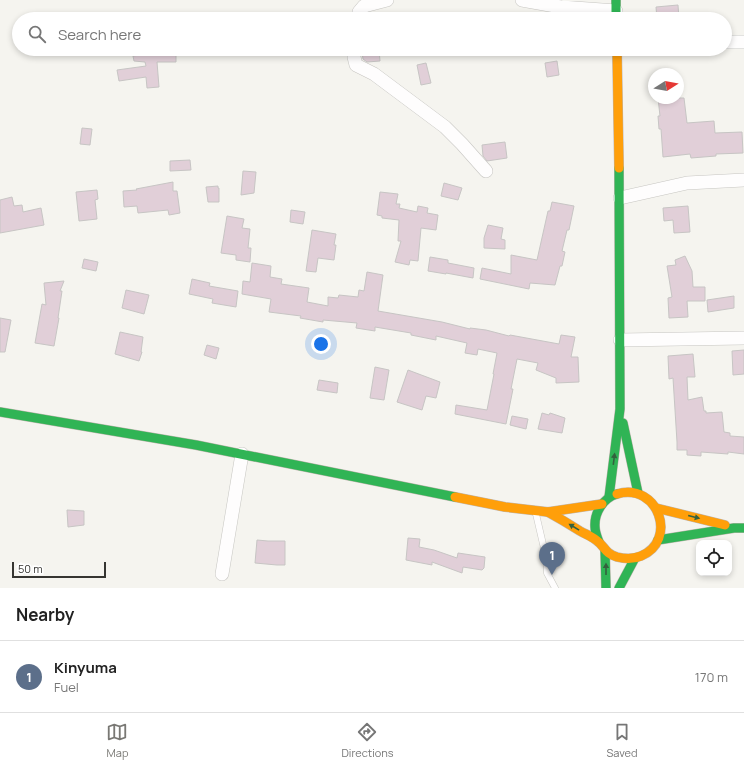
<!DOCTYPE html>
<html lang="en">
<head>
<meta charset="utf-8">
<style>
  :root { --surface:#fff; --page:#f2f2f2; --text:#222; --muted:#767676; --line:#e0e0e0; --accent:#797874 }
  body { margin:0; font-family:Manrope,sans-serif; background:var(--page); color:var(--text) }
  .controls { position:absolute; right:12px; bottom:12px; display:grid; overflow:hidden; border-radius:8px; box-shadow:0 2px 6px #0003 }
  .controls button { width:36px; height:36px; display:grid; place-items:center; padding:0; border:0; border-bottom:1px solid var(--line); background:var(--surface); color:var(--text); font:20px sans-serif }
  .compass { position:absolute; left:648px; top:68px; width:36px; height:36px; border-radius:50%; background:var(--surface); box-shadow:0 2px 6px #0003; rotate:79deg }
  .scale { position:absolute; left:12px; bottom:10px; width:94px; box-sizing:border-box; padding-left:4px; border:2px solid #363531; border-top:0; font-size:11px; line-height:14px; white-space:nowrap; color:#363531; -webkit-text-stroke:3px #fff; paint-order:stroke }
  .you { position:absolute; left:321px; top:344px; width:14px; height:14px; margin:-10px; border:3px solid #fff; border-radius:50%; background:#1a73e8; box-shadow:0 0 0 6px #1a73e833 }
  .badge { display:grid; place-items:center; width:26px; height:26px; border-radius:50%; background:var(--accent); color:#fff; font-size:13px; font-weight:700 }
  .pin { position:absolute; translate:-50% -33px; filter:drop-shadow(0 1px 2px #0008) }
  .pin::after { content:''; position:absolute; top:21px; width:14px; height:12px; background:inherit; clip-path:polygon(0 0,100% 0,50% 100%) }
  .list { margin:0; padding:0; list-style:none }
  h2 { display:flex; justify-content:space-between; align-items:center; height:52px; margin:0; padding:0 16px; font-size:17px }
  h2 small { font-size:13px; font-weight:400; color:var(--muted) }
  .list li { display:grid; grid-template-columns:26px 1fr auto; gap:12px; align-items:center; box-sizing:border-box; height:72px; padding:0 16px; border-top:1px solid var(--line) }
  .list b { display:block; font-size:15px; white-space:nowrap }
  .list p { margin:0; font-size:13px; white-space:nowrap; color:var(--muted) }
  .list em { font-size:13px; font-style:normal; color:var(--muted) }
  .icon { flex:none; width:22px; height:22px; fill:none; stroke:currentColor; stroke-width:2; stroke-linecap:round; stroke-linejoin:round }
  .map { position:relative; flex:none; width:744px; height:588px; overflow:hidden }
  .search { position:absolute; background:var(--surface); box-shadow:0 2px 6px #0003; left:12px; right:12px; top:12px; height:44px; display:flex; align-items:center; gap:10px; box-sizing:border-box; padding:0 14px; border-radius:22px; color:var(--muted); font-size:15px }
  .sheet { height:124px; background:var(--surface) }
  nav { display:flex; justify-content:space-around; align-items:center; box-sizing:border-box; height:56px; border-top:1px solid var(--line); background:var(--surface); font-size:11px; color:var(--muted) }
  nav a { display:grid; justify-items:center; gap:2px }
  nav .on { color:var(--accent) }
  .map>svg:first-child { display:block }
  .building { fill:#e1cfd8; stroke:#c7c5c4 }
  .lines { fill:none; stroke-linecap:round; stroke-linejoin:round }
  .lane-casing { stroke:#c7c6c2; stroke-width:7 }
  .street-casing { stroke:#c7c6c2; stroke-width:14 }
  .fast-casing { stroke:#beb4ad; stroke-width:10 }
  .slow-casing { stroke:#beb4ad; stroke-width:10 }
  .lane { stroke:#fefdfd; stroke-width:6 }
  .street { stroke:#fefdfd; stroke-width:13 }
  .fast { stroke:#30b455; stroke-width:9 }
  .slow { stroke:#ff9f0a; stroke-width:9 }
  .oneway { fill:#34613e }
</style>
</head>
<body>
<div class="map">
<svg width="744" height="588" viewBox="0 0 744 588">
  <rect width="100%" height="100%" fill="#f5f4ef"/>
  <g class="building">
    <polygon points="678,5 679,19 657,19 656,7"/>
    <polygon points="176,49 176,62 157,62 159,87 147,88 146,77 119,81 117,70 146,66 145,62 134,61 133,56"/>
    <polygon points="379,50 380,61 367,62 363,59 362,52"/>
    <polygon points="557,61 559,75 547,77 545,63"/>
    <polygon points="426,63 431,83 421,85 417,65"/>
    <polygon points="658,98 684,98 687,123 714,121 715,133 742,132 743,153 716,154 716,156 691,158 690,154 663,157 661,129 659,129 658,116 660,116"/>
    <polygon points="82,128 92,129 90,145 80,144"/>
    <polygon points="505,142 507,158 487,161 483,156 482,145"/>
    <polygon points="190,160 191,170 170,171 170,161"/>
    <polygon points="243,171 256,172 254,193 241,195"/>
    <polygon points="173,182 173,191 177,191 180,213 169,215 168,210 138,213 137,206 124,207 123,191 137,190 136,189"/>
    <polygon points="444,183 462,188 458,200 441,196"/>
    <polygon points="218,186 218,188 219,188 219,202 208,202 206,187"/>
    <polygon points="97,190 98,199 95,200 97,219 79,221 76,192"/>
    <polygon points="380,192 398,194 396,204 400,204 399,208 417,212 418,206 428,208 427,213 438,215 436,230 421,228 418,261 410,260 409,265 395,262 401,241 398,241 399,220 382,218 382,216 377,215"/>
    <polygon points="12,197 14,206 22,205 23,212 41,208 44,225 0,233 0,200"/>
    <polygon points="552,202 574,206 569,230 567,230 562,251 565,252 562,266 560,266 555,285 530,283 529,289 480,279 482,268 511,274 511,255 537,260 548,211 550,211"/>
    <polygon points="688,206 690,232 674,233 673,220 664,221 663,208"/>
    <polygon points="291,210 305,212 303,224 290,222"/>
    <polygon points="227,216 244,219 242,228 250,229 248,248 251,248 250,262 236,260 236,255 221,253"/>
    <polygon points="488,225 503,228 501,239 505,240 505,249 484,248 484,238"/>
    <polygon points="312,230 336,234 334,245 336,245 334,260 318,258 316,272 306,271"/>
    <polygon points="685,256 692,271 693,287 705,287 705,301 687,301 688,317 669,318 668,298 672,297 667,266 676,265 675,260"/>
    <polygon points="430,257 448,260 448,263 474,268 473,278 446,273 446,274 428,271"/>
    <polygon points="84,259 98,262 96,271 82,268"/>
    <polygon points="252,263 271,266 270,277 282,279 281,284 309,288 307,302 328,306 328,297 338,298 339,295 358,297 359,290 364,291 367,272 383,275 378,311 442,322 470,329 470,328 486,330 509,336 510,335 559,344 561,335 575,337 571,357 578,357 579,382 556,383 556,378 536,370 538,363 517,359 511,389 513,389 506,424 455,414 456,405 487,410 494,374 493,374 497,353 478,349 477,355 465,353 467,343 436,336 436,340 411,335 411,333 375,327 375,331 356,328 357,323 323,320 323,322 300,318 301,316 269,312 271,299 242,294 243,281 250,282"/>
    <polygon points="192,279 210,283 209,286 238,291 236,307 212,303 213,299 189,294"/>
    <polygon points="64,281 60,291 62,291 58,318 59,318 54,346 35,343 42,304 46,305 44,283"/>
    <polygon points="126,290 149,295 144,314 122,308"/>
    <polygon points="734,296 734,308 708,312 707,300"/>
    <polygon points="0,318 11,320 5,352 0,352"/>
    <polygon points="120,332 143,337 141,352 142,352 139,361 115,354"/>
    <polygon points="207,345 219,348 216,359 204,355"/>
    <polygon points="744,350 744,374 733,375 732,351"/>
    <polygon points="693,354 695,377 687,377 688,400 702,397 704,411 706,411 706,413 722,412 724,432 730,433 730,436 744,437 744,454 728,452 728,454 701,452 701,456 687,455 687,450 677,450 677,442 673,378 669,379 668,356"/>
    <polygon points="375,367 389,370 384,400 370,398"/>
    <polygon points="408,370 440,382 436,398 426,396 422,410 397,402"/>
    <polygon points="319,380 338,383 337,393 317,390"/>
    <polygon points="542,413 549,415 550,413 565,418 562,433 538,429"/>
    <polygon points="512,416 528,419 526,429 510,425"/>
    <polygon points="67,510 84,511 84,525 68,527"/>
    <polygon points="408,538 420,539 419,547 434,550 457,558 458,553 485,557 484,568 482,570 463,567 462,573 432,562 432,565 406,560"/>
    <polygon points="257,540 268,541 285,541 285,565 277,565 255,563"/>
  </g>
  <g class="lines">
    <g class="lane-casing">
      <polyline id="lane" points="536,514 546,557 547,573 555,588"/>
    </g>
    <g class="street-casing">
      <g id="street">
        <polyline points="522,0 561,7 616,11"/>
        <polyline points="358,19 359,12 364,6 387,0"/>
        <polyline points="725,42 744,42"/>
        <polyline points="354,49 354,57 356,65 374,74 445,127 462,144 486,171"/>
        <polyline points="620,198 687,183 744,180"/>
        <polyline points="620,340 744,338"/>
        <polyline points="222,574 242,454"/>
      </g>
    </g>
    <g class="fast-casing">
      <g id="fast">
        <polyline points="616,0 616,19"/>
        <polyline points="0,412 196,445 455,497"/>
        <polyline points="623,423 638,493"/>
        <polyline points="609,497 620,409 619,168"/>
        <polyline points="658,540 734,528 744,528"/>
        <path d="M599,542C597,537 595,532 595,527C594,513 603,498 617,494"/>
        <polyline points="605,550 606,588"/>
        <polyline points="619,588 635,558"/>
      </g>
    </g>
    <g class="slow-casing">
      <g id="slow">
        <polyline points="617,49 619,168"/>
        <polyline points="455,497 505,507 548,512 602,504"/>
        <polyline points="656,508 725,525"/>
        <path d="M548,512C559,518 569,524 580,531C585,534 591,536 596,540C605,546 604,553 617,557C625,559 634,559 641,556C678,541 659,482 617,494"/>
      </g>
    </g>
    <use href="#lane" class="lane"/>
    <use href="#street" class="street"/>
    <use href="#fast" class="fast"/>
    <use href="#slow" class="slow"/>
  </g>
  <defs><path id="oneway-solid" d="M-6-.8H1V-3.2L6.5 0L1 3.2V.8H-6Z"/></defs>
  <g class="oneway">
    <use href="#oneway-solid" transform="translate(614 459) rotate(-83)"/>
    <use href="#oneway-solid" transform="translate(694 517) rotate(14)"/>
    <use href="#oneway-solid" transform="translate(574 527) rotate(-149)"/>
    <use href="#oneway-solid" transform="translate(606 569) rotate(-90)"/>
  </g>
</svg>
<div class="controls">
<button><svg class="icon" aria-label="locate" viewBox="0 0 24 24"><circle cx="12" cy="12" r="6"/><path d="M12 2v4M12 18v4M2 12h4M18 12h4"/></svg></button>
</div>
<svg class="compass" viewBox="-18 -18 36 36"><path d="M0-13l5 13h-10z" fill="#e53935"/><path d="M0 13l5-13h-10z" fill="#767676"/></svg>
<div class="scale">50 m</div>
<div class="you"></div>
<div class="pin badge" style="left:552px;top:575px;background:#5c6f8a">1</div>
<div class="search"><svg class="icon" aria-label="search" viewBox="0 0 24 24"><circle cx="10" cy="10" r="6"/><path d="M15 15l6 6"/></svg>Search here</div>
</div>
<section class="sheet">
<h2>Nearby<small></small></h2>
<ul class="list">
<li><span class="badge" style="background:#5c6f8a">1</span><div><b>Kinyuma</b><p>Fuel</p></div><em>170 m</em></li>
</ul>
</section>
<nav>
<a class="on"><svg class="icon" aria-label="map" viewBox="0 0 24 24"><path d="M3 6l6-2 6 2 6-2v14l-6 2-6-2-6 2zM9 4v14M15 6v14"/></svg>Map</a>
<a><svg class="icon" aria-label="directions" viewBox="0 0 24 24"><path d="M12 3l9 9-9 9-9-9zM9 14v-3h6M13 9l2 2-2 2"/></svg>Directions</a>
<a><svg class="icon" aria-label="saved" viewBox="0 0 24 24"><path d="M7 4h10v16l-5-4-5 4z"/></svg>Saved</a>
</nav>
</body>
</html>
